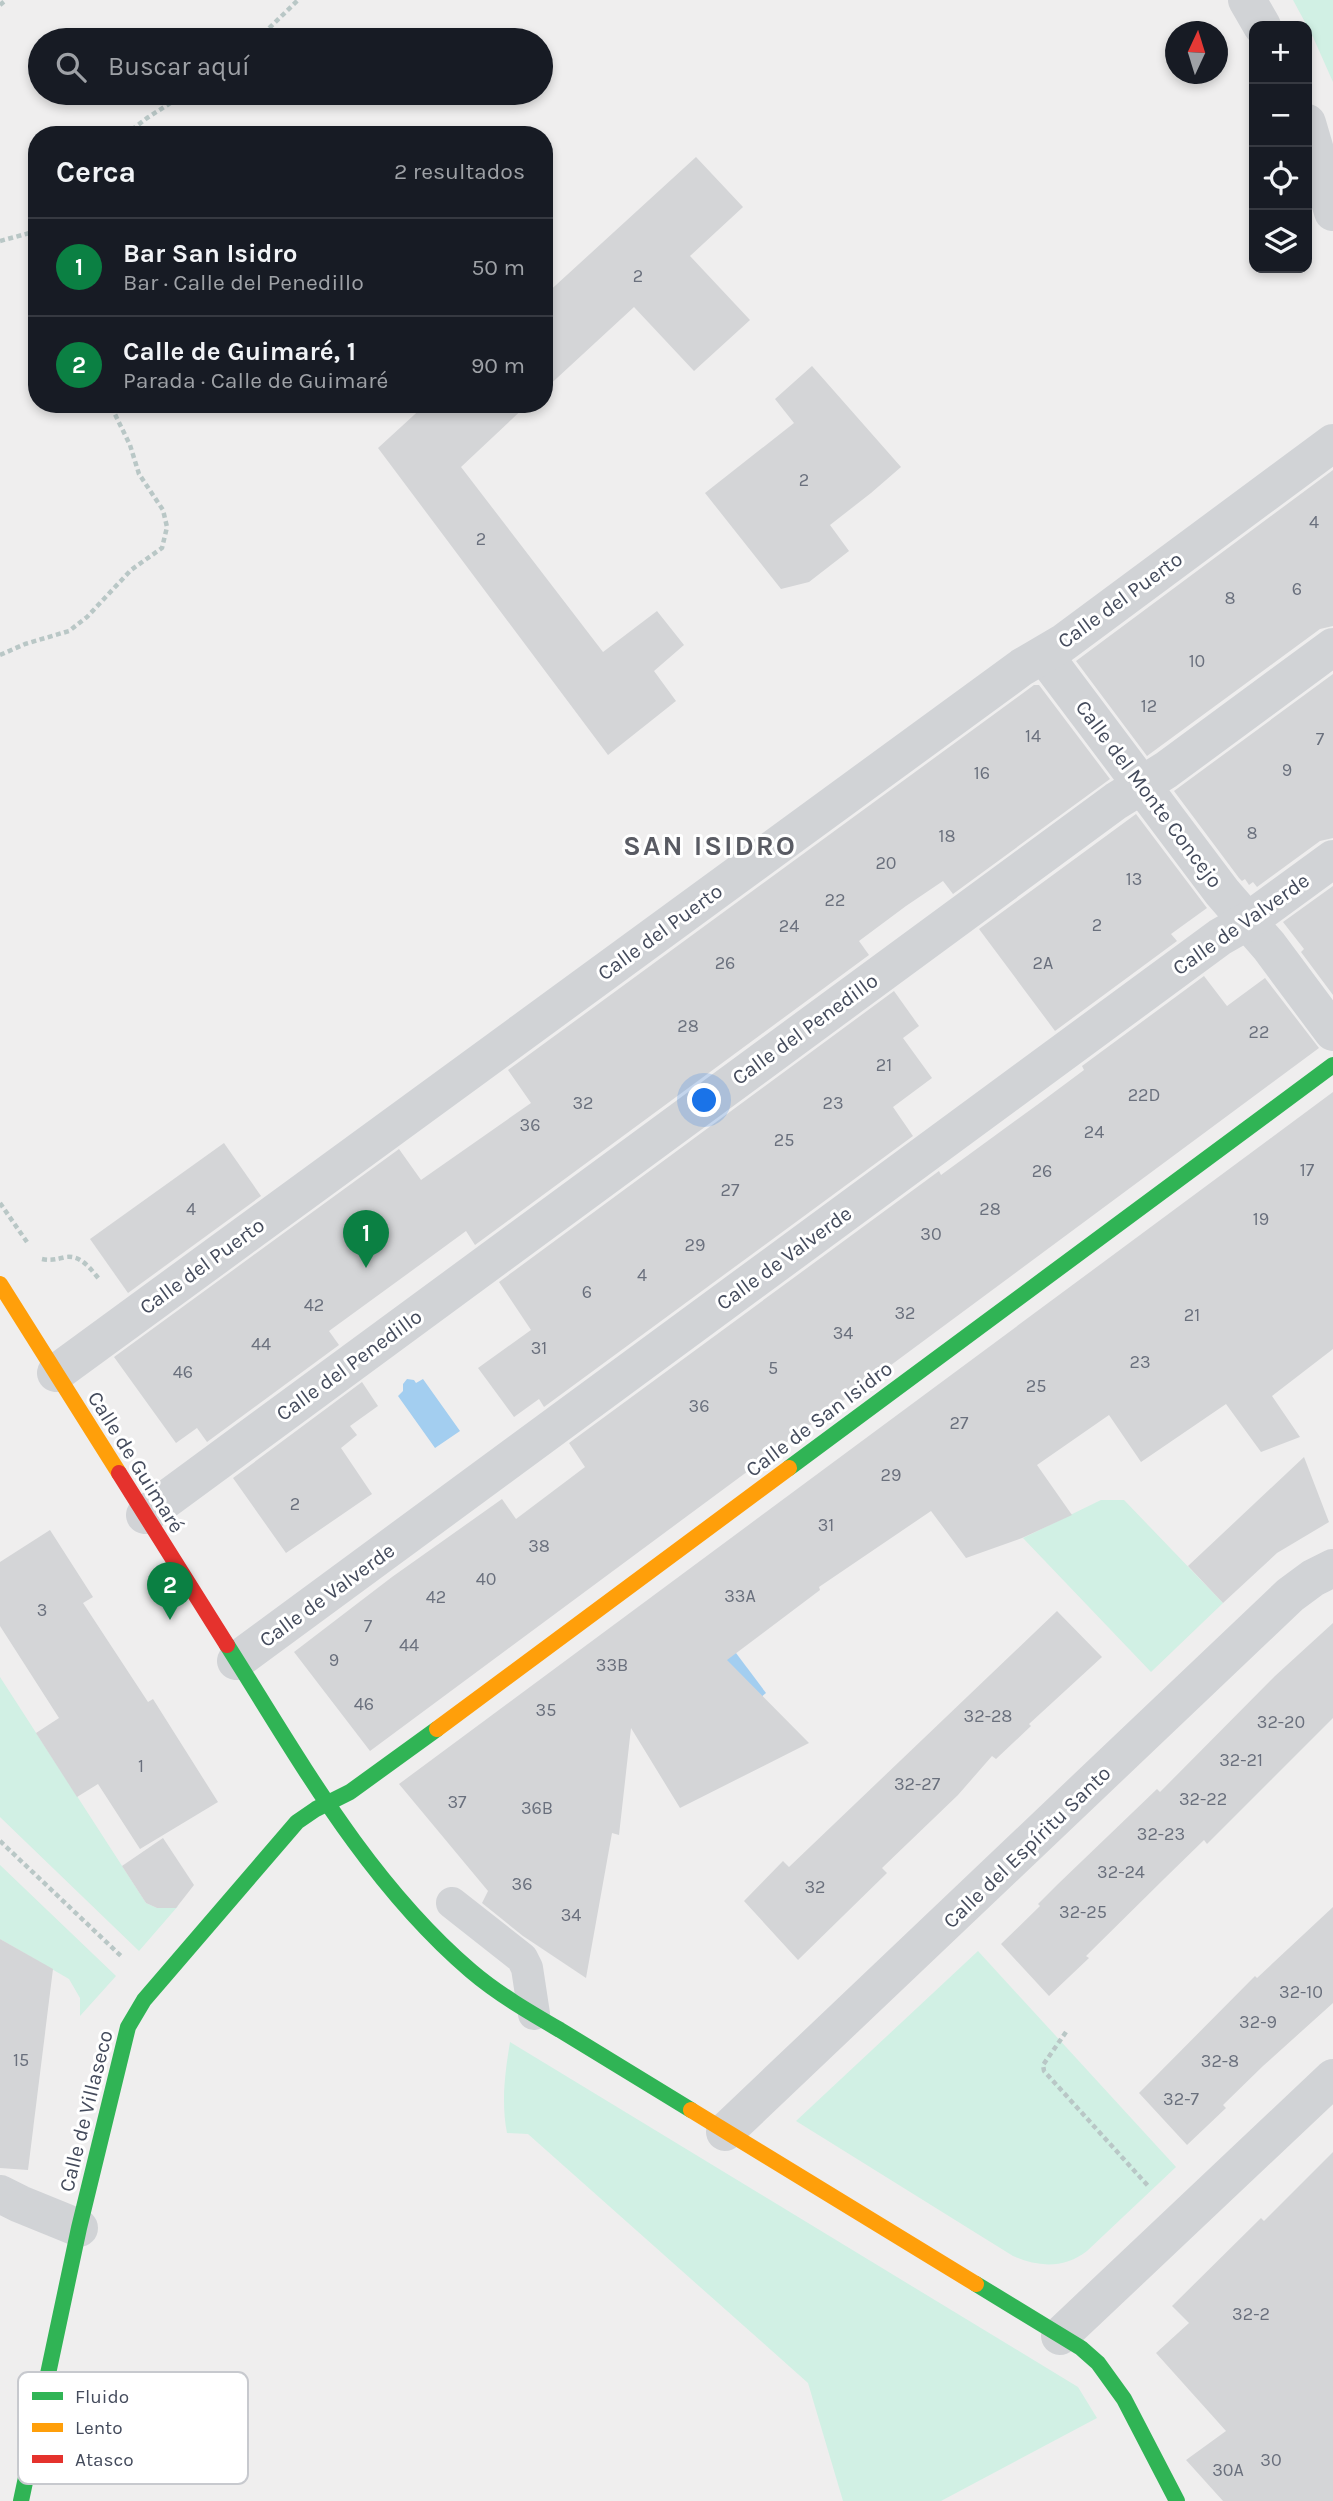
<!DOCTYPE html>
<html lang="es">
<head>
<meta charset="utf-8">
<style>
  :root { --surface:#171b24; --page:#20242c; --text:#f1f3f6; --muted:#9ea1a6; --line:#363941; --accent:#0b8043 }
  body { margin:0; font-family:Karla,sans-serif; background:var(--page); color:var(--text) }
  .controls { position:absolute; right:21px; top:21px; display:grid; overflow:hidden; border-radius:14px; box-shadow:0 4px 10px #0003 }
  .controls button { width:63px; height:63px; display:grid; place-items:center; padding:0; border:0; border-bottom:2px solid var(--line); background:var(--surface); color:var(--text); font:35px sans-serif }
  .compass { position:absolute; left:1165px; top:21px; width:63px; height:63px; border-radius:50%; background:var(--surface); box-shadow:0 4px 10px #0003; rotate:4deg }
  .you { position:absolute; left:705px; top:1101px; width:24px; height:24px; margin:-18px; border:5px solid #fff; border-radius:50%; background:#1a73e8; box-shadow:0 0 0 10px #1a73e833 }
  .badge { display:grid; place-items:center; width:46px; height:46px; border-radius:50%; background:var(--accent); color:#fff; font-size:23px; font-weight:700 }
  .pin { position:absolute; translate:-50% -58px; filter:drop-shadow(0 2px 4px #0008) }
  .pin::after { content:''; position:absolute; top:37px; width:24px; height:21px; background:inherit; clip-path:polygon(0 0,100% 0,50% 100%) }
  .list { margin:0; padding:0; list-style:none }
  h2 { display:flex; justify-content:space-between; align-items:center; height:91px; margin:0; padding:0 28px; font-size:30px }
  h2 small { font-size:23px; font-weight:400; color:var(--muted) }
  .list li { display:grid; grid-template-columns:46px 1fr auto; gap:21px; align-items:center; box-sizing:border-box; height:98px; padding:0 28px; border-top:2px solid var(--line) }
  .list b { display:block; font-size:26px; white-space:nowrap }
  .list p { margin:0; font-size:23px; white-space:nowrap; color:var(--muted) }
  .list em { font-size:23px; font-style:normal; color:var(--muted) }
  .icon { flex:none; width:38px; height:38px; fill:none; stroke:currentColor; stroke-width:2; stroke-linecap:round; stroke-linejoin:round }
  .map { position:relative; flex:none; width:1333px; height:2501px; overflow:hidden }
  .search { position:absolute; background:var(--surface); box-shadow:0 4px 10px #0003; left:28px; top:28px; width:525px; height:77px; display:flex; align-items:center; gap:18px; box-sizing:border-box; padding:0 24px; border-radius:38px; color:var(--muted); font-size:26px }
  .panel { position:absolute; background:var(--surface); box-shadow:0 4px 10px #0003; left:28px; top:126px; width:525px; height:287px; border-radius:28px }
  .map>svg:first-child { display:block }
  .green { fill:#d1f0e4 }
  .water { fill:#a3cef0 }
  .building { fill:#d4d5d7 }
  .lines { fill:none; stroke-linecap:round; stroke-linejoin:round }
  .path { stroke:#b9c7c6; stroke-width:4.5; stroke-dasharray:5 3.5; stroke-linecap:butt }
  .lane { stroke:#d1d3d6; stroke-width:32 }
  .street { stroke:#d1d3d6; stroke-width:38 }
  .fast { stroke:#30b455; stroke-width:16 }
  .slow { stroke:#ff9f0a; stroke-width:16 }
  .jam { stroke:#e5322d; stroke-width:16 }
  .labels { text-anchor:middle; stroke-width:6; stroke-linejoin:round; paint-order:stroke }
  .number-label { font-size:18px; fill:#6a707d }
  .street-label { font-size:21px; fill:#444b5c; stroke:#fff }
  .district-label { font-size:28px; font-weight:bold; letter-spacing:2px; fill:#595b63; stroke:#fff }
  .key { fill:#fff; stroke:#c7c9ce; stroke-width:2 }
  .key-label { font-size:19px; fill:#444b5c }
</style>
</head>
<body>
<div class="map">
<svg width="1333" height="2501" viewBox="0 0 1333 2501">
  <rect width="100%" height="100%" fill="#efeeee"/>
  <g class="green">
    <polygon points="1293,0 1333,0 1333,82 1313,37"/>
    <polygon points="1101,1500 1124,1500 1223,1603 1151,1672 1023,1538"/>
    <polygon points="0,1677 146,1903 157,1908 178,1906 139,1951 0,1817"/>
    <polygon points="0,1865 116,1976 80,2016 80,1998 69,1979 0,1939"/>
    <path d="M978,1951L1176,2167L1087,2251C1064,2269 1037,2267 1013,2256L796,2121Z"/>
    <path d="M510,2042L1078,2387L1097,2418L941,2501H843L808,2383L528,2134L507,2133C501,2102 505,2073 510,2042Z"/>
  </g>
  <g class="water">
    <polygon points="407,1379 414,1380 416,1383 423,1379 460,1431 435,1448 398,1396 403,1391 403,1384"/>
    <polygon points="730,1645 766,1693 742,1713 705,1663"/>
  </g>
  <g class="building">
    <polygon points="696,157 743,207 690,256 750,320 694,371 634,307 544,390 544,296"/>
    <polygon points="812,366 901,467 871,493 830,525 849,551 809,582 781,589 705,493 794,423 775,399"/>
    <polygon points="426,404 528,404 461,467 603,652 657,611 684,645 654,671 676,701 608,755 378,448"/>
    <polygon points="1333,470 1333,626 1320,629 1147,756 1076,661"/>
    <polygon points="1333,674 1333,838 1320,841 1257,887 1253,882 1249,885 1245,879 1242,881 1239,878 1174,791"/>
    <polygon points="1034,685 1039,685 1110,779 953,894 943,881 906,906 859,941 869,955 475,1245 466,1231 410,1272 329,1331 339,1345 207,1442 197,1428 176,1443 114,1357 399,1149 421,1180 531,1103 508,1070"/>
    <polygon points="1136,814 1207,908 1171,934 1177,941 1055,1031 979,929"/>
    <polygon points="1333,886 1333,995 1301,952 1304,949 1283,922"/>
    <polygon points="1204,976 1227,1006 1265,978 1319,1048 370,1751 294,1652 392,1577 502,1499 516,1519 585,1467 569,1443 939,1171 941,1175 1037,1105 1084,1070 1082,1066"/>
    <polygon points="894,991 919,1026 903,1038 932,1078 893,1107 913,1136 544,1407 539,1399 514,1417 478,1368 531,1330 499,1282"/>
    <polygon points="1333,1092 1333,1349 1272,1396 1300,1437 1261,1452 1226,1404 1141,1462 1109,1415 1037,1465 1072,1515 1022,1538 966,1558 931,1511 819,1587 820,1590 727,1660 809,1743 680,1808 631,1728 619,1835 612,1833 586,1978 523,1936 482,1903 488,1891 399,1784"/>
    <polygon points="224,1143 261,1196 128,1293 90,1239"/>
    <polygon points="362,1382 378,1406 350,1426 357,1435 341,1448 372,1494 286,1553 233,1478"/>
    <polygon points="1304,1457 1329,1522 1277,1553 1223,1603 1188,1566"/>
    <polygon points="50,1530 93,1597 83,1603 148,1702 153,1699 218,1802 140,1849 98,1784 77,1797 36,1733 59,1718 0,1626 0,1562"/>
    <polygon points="1057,1611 1102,1657 1029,1724 1031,1726 996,1759 992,1756 958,1795 882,1868 887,1873 798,1960 744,1901 783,1861 789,1867"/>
    <polygon points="1333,1623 1333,1718 1207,1844 1204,1840 1165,1878 1086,1956 1089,1958 1049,1996 1001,1944 1040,1906 1038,1904 1058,1884 1157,1789 1160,1792 1275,1676"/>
    <polygon points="163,1838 194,1885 176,1908 157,1908 146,1903 122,1866"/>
    <polygon points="1333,1907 1333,2003 1263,2066 1223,2105 1226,2108 1187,2145 1139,2093 1255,1976 1257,1978"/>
    <polygon points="0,1939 53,1969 28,2170 0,2168"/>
    <polygon points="1333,2152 1333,2501 1223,2501 1186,2460 1226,2431 1156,2353 1189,2323 1172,2306 1261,2218 1264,2221"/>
  </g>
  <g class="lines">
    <g class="path">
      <polyline points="0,5 6,0"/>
      <polyline points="257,40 298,0"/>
      <polyline points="125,135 147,118 186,93"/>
      <polyline points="0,241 37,231"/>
      <polyline points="0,655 25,644 69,631 87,617 131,570 162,548 167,527 163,510 139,474 130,445 110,404"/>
      <polyline points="0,1203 29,1245"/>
      <path d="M42,1259C51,1261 57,1259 66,1257C82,1255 91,1270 100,1280"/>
      <polyline points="0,1841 121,1956"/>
      <polyline points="1066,2032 1043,2065 1044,2071 1149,2187"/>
    </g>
    <polyline class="lane" points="452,1903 522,1958 527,1968 534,2014"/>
    <g class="street">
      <polyline points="1247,0 1262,26"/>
      <polyline points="1307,123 1333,212"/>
      <polyline points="1044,655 1222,892 1269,946 1333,1032"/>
      <polyline points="56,1373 1022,667 1063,643 1333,443"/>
      <polyline points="145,1515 1116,801 1166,770 1333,647"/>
      <polyline points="236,1661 1220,937 1248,921 1333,859"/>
      <polyline points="725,2132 1290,1595 1313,1578 1333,1568"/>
      <polyline points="0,2194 20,2204 79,2228"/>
      <polyline points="1060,2336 1333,2078"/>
    </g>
    <g class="fast">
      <polyline points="789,1468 1333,1065"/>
      <path d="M227,1645C299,1759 367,1882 471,1971C498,1994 529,2012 560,2030C604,2057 648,2084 691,2110"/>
      <polyline points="976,2284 1081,2348 1098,2363 1124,2399 1177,2501"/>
      <polyline points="21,2501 79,2228 128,2027 144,2000 297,1822 316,1809 350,1792 437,1729"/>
    </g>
    <g class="slow">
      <polyline points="0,1284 119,1473"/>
      <polyline points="437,1729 789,1468"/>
      <polyline points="691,2110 976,2284"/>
    </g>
    <polyline class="jam" points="119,1473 227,1645"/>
  </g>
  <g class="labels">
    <g class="number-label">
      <text x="638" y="282">2</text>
      <text x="804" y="486">2</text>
      <text x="1314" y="528">4</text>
      <text x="481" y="545">2</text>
      <text x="1297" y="595">6</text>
      <text x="1230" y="604">8</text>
      <text x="1197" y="667">10</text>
      <text x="1149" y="712">12</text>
      <text x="1033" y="742">14</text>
      <text x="1320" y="745">7</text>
      <text x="1287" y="776">9</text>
      <text x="982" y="779">16</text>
      <text x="1252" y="839">8</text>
      <text x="947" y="842">18</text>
      <text x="886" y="869">20</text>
      <text x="1134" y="885">13</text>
      <text x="835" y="906">22</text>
      <text x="1097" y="931">2</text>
      <text x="789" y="932">24</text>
      <text x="725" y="969">26</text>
      <text x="1043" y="969">2A</text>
      <text x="688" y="1032">28</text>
      <text x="1259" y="1038">22</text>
      <text x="884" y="1071">21</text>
      <text x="1144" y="1101">22D</text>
      <text x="583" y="1109">32</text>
      <text x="833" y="1109">23</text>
      <text x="530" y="1131">36</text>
      <text x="1094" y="1138">24</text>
      <text x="784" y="1146">25</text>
      <text x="1307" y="1176">17</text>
      <text x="1042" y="1177">26</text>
      <text x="730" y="1196">27</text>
      <text x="191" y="1215">4</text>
      <text x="990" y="1215">28</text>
      <text x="1261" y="1225">19</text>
      <text x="931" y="1240">30</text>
      <text x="695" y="1251">29</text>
      <text x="642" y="1281">4</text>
      <text x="587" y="1298">6</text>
      <text x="314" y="1311">42</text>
      <text x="905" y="1319">32</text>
      <text x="1192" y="1321">21</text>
      <text x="843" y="1339">34</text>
      <text x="261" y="1350">44</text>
      <text x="539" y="1354">31</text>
      <text x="1140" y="1368">23</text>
      <text x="773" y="1374">5</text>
      <text x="183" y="1378">46</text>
      <text x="1036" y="1392">25</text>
      <text x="699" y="1412">36</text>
      <text x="959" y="1429">27</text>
      <text x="891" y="1481">29</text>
      <text x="295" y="1510">2</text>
      <text x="826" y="1531">31</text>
      <text x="539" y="1552">38</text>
      <text x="486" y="1585">40</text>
      <text x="740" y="1602">33A</text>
      <text x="436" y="1603">42</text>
      <text x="42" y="1616">3</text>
      <text x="368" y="1632">7</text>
      <text x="409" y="1651">44</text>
      <text x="334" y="1666">9</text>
      <text x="612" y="1671">33B</text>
      <text x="364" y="1710">46</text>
      <text x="546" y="1716">35</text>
      <text x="988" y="1722">32-28</text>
      <text x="1281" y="1728">32-20</text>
      <text x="1241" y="1766">32-21</text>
      <text x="141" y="1772">1</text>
      <text x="917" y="1790">32-27</text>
      <text x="1203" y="1805">32-22</text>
      <text x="457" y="1808">37</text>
      <text x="537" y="1814">36B</text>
      <text x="1161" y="1840">32-23</text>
      <text x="1121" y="1878">32-24</text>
      <text x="522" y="1890">36</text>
      <text x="815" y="1893">32</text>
      <text x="1083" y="1918">32-25</text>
      <text x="571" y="1921">34</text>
      <text x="1301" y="1998">32-10</text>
      <text x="1258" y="2028">32-9</text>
      <text x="21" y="2066">15</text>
      <text x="1220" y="2067">32-8</text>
      <text x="1181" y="2105">32-7</text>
      <text x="1251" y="2320">32-2</text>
      <text x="1271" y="2466">30</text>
      <text x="1228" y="2476">30A</text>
    </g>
    <g class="street-label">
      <text transform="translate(1120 600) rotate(-36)" y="7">Calle del Puerto</text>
      <text transform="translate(1149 794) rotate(53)" y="7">Calle del Monte Concejo</text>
      <text transform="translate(1241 924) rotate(-35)" y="7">Calle de Valverde</text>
      <text transform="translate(660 932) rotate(-36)" y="7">Calle del Puerto</text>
      <text transform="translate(805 1029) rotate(-36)" y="7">Calle del Penedillo</text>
      <text transform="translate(784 1258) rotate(-36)" y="7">Calle de Valverde</text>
      <text transform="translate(202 1266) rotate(-36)" y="7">Calle del Puerto</text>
      <text transform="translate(349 1365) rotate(-36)" y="7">Calle del Penedillo</text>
      <text transform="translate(819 1419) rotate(-37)" y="7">Calle de San Isidro</text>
      <text transform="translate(136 1462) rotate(58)" y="7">Calle de Guimaré</text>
      <text transform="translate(327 1595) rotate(-36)" y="7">Calle de Valverde</text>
      <text transform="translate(1027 1847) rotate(-44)" y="7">Calle del Espíritu Santo</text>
      <text transform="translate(86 2111) rotate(-76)" y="7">Calle de Villaseco</text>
    </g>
    <g class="district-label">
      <text x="710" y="855">SAN ISIDRO</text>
    </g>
  </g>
  <rect x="18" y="2372" width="230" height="112" rx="10" class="key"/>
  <rect x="32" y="2392" width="31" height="8" fill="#30b455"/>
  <rect x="32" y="2423" width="31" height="9" fill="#ff9f0a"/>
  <rect x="32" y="2455" width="31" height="8" fill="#e5322d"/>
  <g class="key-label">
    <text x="75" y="2403">Fluido</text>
    <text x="75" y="2434">Lento</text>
    <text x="75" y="2466">Atasco</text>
  </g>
</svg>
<div class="controls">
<button>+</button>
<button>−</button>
<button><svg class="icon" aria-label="locate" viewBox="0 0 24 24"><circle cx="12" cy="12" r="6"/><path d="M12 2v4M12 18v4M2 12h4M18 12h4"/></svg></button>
<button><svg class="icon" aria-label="layers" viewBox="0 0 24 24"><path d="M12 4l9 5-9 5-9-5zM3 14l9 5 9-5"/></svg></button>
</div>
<svg class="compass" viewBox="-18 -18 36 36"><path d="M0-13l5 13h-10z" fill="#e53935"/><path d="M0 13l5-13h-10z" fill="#9ea1a6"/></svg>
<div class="you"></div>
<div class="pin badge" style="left:366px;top:1268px">1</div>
<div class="pin badge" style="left:170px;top:1620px">2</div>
<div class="search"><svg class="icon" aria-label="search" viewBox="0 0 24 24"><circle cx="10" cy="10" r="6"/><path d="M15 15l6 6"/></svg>Buscar aquí</div>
<section class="panel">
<h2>Cerca<small>2 resultados</small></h2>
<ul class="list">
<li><span class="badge">1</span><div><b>Bar San Isidro</b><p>Bar · Calle del Penedillo</p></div><em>50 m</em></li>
<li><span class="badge">2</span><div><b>Calle de Guimaré, 1</b><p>Parada · Calle de Guimaré</p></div><em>90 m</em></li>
</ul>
</section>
</div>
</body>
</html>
